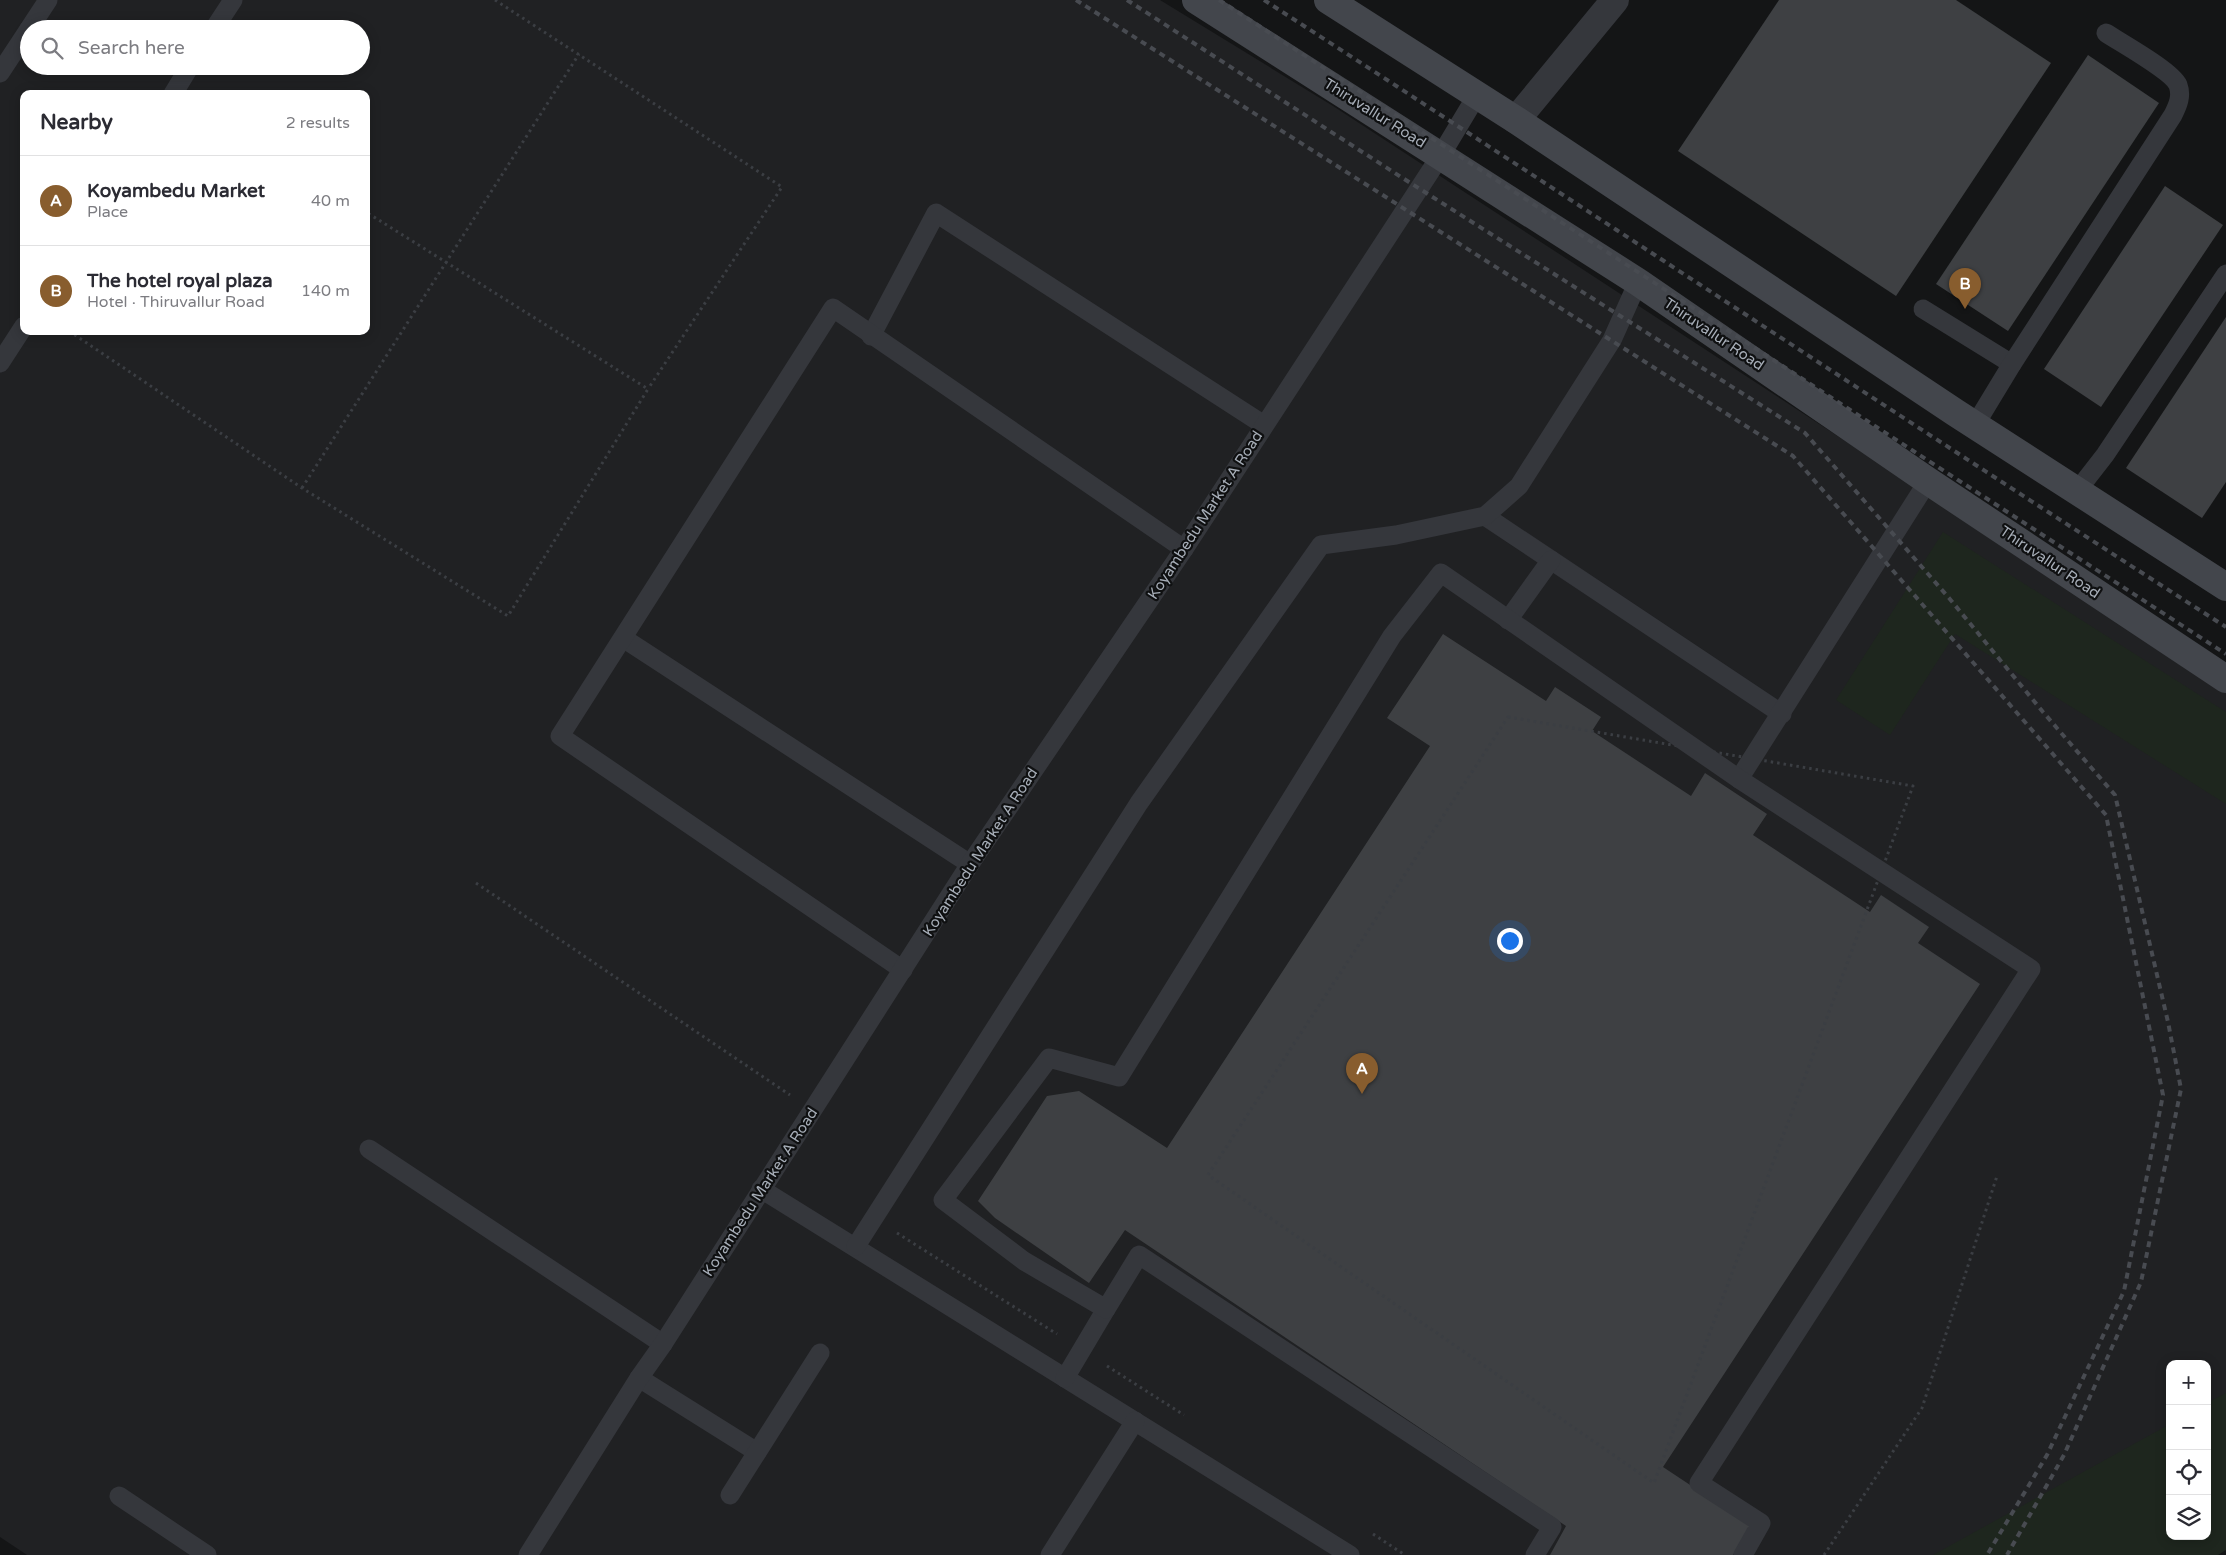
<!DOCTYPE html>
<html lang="en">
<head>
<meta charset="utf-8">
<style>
  :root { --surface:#fff; --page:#f2f2f3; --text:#2b2b33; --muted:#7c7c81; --line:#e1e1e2; --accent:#885d2e }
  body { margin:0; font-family:"Varela Round",sans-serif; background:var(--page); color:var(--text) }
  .controls { position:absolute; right:15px; bottom:15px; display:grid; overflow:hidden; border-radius:10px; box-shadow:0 2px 12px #0003 }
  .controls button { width:45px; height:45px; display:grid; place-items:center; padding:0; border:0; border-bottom:1px solid var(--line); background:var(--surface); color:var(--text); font:25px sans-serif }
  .you { position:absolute; left:1509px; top:940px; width:18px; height:18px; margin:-12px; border:4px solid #fff; border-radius:50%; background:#1a73e8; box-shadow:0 0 0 8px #1a73e833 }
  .badge { display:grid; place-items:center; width:32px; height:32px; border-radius:50%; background:var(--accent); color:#fff; font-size:16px; font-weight:700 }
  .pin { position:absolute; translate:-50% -41px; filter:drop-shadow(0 1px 2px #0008) }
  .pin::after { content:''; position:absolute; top:26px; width:18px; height:15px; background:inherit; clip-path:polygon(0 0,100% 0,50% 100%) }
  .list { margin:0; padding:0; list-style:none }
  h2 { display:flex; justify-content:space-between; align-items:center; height:65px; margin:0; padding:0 20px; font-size:21px }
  h2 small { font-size:16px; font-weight:400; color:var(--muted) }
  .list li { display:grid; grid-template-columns:32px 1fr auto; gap:15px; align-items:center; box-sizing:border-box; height:90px; padding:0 20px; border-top:1px solid var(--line) }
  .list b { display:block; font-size:19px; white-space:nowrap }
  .list p { margin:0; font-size:16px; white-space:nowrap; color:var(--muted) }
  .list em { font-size:16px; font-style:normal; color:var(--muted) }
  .icon { flex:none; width:28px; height:28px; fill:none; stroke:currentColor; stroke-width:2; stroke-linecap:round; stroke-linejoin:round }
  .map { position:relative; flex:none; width:2226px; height:1555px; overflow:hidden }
  .search { position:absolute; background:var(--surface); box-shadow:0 2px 12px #0003; left:20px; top:20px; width:350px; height:55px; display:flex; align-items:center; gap:12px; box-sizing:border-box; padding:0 18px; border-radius:28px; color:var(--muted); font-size:19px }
  .panel { position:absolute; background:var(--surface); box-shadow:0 2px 12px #0003; left:20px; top:90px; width:350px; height:245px; border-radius:10px }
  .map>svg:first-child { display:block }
  .built { fill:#202123; fill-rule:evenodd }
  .green { fill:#1e261e }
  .building { fill:#3e4043 }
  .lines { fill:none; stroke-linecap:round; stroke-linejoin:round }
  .path { stroke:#3b3e43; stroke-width:3; stroke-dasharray:2.5 4; stroke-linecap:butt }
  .lane { stroke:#35373c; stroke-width:19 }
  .street { stroke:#35373c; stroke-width:28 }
  .secondary { stroke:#43464c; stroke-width:28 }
  .rail { stroke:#484b51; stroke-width:4; stroke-dasharray:6 5; stroke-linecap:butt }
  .labels { text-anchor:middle; stroke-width:4.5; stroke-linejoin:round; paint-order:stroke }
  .street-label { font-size:15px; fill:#a6adb7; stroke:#0f1011 }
</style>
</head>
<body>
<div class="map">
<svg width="2226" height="1555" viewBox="0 0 2226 1555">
  <rect width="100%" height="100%" fill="#141516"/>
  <path class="built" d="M0,0H1160L1333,106L2226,690V1530L2178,1555H27L0,1537ZM29,29H361V66H29ZM24,94H366V331H24ZM2170,1364H2207V1536H2170Z"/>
  <g class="green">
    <polygon points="1943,532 2226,712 2226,804 1955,634 1890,735 1836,700"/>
    <polygon points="2226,1393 2226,1550 2218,1555 1933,1555 2170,1424 2170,1536 2207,1536 2207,1403"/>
  </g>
  <g class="building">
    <polygon points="1779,0 1956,0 2051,63 1896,296 1678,151"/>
    <polygon points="2088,55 2159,103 2008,331 1936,284"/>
    <polygon points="2165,186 2223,225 2101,407 2044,369"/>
    <polygon points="2226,317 2226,482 2202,518 2126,468"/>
    <polygon points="1443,634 1546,701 1555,687 1601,717 1592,731 1691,796 1705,773 1767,814 1753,835 1870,912 1881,895 1929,927 1918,943 1980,984 1663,1467 1752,1526 1733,1555 1550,1555 1566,1526 1125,1230 1089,1283 995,1218 978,1201 1047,1096 1079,1091 1167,1148 1430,746 1387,718"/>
  </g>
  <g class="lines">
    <g class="path">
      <polyline points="495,0 782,187 648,389"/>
      <polyline points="69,331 302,488 508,616 648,389 366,212"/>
      <polyline points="302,488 579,54"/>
      <polygon points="1508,717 1913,786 1654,1483 1208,1175"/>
      <polyline points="476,883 790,1095"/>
      <polyline points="897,1233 1057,1334"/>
      <polyline points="1107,1366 1184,1415"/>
      <polyline points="1373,1534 1405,1555"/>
      <polyline points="1824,1555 1922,1408 1997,1176"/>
    </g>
    <g class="lane">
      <polyline points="29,29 48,0"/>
      <polyline points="214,29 233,0"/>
      <polyline points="0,73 29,29"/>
      <polyline points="173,94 190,66"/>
      <polyline points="1923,309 2012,364"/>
      <polyline points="871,336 936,213 1264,425"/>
      <polyline points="0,363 24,326"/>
      <path d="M1975,425L2012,364L2173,115C2178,105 2182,96 2178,85C2172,71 2121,43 2106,33"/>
      <polyline points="2077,491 2105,455 2226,274"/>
      <polyline points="1485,516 1782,714"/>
      <polyline points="1508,620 1551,560"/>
      <polyline points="623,638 970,864"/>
      <polyline points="1739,779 1928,481"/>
      <polyline points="903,970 560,736 833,308 1184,549"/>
      <polyline points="369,1149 663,1344"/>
      <polyline points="761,1189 1350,1555"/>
      <polyline points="856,1246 1139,803 1321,545 1396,535 1485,516 1519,486 1612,340 1638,282"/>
      <polyline points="639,1378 757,1452"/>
      <polyline points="1065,1378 1106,1309"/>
      <polyline points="730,1495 820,1353"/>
      <polyline points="119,1496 207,1555"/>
      <polyline points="528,1555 639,1378 663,1344 970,864 1184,549 1441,155 1477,95"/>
      <polyline points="1050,1555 1135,1421"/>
      <polyline points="1535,1555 1552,1527 1139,1255 1106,1309 1024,1261 943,1200 1049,1058 1119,1077 1392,636 1441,573 1739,779 2031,969 1699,1483 1761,1523 1743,1555"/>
    </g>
    <polyline class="street" points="1516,120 1615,0"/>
    <g class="secondary">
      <polyline points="1196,0 1638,282 1928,481 2226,679"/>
      <polyline points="1328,0 1516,120 1956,413 2226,587"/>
    </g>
    <g class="rail">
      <polyline points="1076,0 1793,456 2106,815 2163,1095 2124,1291 2047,1455 1987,1555"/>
      <polyline points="1127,0 1401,177 1805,433 1949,598 2043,712 2115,795 2168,1022 2181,1089 2141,1282 2064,1455 2007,1555"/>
      <polyline points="1219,0 2226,654"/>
      <path d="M1264,0C1585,208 1904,420 2226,627"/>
    </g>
  </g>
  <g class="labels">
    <g class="street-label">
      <text transform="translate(1375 113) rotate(32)" y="5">Thiruvallur Road</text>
      <text transform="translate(1714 334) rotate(34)" y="5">Thiruvallur Road</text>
      <text transform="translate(1205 515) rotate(-57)" y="5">Koyambedu Market A Road</text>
      <text transform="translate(2050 562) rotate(34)" y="5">Thiruvallur Road</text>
      <text transform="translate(980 852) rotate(-57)" y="5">Koyambedu Market A Road</text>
      <text transform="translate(760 1192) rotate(-57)" y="5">Koyambedu Market A Road</text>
    </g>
  </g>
</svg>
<div class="controls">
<button>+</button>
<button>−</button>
<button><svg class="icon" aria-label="locate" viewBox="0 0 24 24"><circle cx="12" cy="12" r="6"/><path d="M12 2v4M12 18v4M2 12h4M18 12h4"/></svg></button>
<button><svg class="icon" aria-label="layers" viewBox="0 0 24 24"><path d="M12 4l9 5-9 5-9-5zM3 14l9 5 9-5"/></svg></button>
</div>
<div class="you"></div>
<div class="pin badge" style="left:1362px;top:1094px">A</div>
<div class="pin badge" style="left:1965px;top:309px">B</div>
<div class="search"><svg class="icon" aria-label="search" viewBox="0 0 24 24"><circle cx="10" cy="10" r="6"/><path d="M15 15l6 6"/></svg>Search here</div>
<section class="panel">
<h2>Nearby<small>2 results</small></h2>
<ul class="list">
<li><span class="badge">A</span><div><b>Koyambedu Market</b><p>Place</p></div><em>40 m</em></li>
<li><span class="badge">B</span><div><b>The hotel royal plaza</b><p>Hotel · Thiruvallur Road</p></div><em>140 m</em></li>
</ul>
</section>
</div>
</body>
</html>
